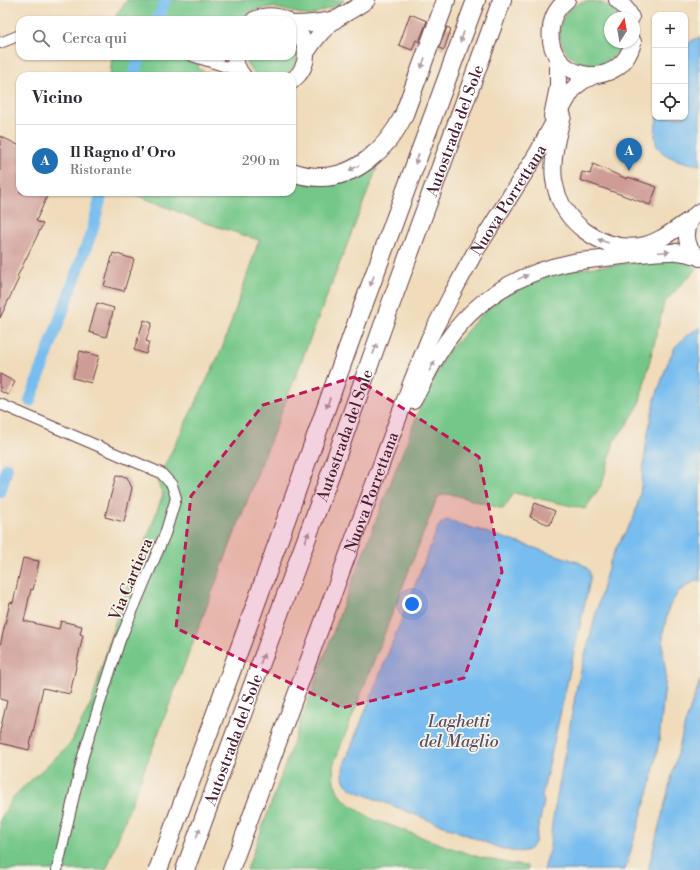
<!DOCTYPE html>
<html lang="it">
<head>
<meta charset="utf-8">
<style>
  :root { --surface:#fff; --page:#f7f7f7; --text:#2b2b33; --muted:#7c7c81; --line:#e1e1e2; --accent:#1f6fb2 }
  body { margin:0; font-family:"Libre Bodoni",serif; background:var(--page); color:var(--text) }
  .controls { position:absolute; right:12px; top:12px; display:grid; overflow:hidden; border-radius:8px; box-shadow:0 1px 3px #0004 }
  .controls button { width:36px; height:36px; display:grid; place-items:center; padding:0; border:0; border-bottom:1px solid var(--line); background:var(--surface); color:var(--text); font:20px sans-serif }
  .compass { position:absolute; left:604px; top:12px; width:36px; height:36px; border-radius:50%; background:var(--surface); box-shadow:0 1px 3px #0004; rotate:11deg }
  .you { position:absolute; left:412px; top:604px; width:14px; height:14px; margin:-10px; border:3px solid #fff; border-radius:50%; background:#1a73e8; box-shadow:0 0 0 6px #1a73e833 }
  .badge { display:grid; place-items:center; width:26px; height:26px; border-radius:50%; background:var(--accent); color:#fff; font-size:13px; font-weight:700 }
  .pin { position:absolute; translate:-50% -33px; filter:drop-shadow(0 1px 2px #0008) }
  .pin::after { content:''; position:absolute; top:21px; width:14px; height:12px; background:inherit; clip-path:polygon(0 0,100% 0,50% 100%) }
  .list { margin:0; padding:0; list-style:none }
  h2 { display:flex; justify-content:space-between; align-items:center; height:52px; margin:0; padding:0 16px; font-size:17px }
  h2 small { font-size:13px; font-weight:400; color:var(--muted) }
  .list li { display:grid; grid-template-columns:26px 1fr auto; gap:12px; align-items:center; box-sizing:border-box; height:72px; padding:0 16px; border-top:1px solid var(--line) }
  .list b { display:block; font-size:15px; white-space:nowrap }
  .list p { margin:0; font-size:13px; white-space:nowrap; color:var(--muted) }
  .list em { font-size:13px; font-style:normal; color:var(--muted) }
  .icon { flex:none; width:22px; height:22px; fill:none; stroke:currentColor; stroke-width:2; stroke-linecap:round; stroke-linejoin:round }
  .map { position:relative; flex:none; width:700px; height:870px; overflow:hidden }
  .search { position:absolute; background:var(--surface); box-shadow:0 1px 3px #0004; left:16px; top:16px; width:280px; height:44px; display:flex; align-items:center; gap:10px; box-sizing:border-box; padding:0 14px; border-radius:12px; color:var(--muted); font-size:15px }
  .panel { position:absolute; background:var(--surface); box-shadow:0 1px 3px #0004; left:16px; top:72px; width:280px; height:124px; border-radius:12px }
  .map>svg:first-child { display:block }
  .green { fill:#75c789; stroke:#60735a }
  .water { fill:#78bdef; stroke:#616e8d }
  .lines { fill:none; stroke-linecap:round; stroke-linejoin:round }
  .canal { stroke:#78bdef; stroke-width:12 }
  .building { fill:#ce9b95 }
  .minor-casing { stroke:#633b41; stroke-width:12 }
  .trunk-casing { stroke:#633b41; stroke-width:18 }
  .motorway-casing { stroke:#633b41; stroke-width:20 }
  .minor { stroke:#fff; stroke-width:10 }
  .trunk { stroke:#fff; stroke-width:16 }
  .motorway { stroke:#fff; stroke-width:18 }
  .oneway { fill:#ae9aa0 }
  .marked { fill:#c2185b; fill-opacity:0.2; stroke:#c2185b; stroke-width:3; stroke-dasharray:8 5; stroke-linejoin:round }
  .labels { text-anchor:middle; stroke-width:3.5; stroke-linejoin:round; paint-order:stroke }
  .street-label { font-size:16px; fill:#4a1f2b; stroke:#f7f3e8 }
  .water-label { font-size:17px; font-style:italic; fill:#584e66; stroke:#f7f3e8 }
</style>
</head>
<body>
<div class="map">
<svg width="700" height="870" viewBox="0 0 700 870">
  <rect width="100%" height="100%" fill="#f7f3e8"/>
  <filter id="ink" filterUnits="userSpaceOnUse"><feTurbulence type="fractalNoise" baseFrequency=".025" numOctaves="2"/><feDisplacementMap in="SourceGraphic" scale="8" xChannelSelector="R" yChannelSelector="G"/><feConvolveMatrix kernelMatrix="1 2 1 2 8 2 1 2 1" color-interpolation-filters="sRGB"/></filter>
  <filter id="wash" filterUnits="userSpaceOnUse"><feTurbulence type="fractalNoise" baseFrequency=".012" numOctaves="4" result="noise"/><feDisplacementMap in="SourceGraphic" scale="16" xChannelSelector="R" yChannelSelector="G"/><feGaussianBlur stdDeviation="0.9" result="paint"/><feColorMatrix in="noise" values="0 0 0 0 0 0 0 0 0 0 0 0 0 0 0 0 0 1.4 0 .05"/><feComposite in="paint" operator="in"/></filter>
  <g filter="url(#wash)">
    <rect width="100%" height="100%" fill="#f0dcbb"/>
    <g class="green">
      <polygon points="127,0 344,0 340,4 309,16 272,7 254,10 241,20 116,20 116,15"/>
      <path d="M592,1C605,3 610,6 619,16L620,18H610V42H622C619,52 612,60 602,63C562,74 542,20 580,3C583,2 588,2 592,1Z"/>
      <polygon points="292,36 297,45 298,54 296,62 291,70 285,75 283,76 259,76 252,71 247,64 245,56 292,56"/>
      <polygon points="112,56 200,56 198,69 217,76 110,76"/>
      <polygon points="377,168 260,467 106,870 0,870 0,820 13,797 71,743 92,701 115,622 139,561 163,494 157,481 222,349 259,240 206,223 129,192 292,192 292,177 346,181"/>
      <path d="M664,259C675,260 689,260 697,268L664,303L639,405L627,424L614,441L602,484L585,509L514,493L503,509L451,494L442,495L437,498L333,766L334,782L339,794L348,803L370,818L451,848L479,857L511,864L527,866L528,870H247L342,608L419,410L446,354L483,313L507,294L543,277L569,270Z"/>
    </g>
    <g class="water">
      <path d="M700,38V165C687,163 660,158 656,143C654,134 656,125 657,117H685V53C689,44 689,39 700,38Z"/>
      <polygon points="700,327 700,582 695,581 679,591 669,607 663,632 663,651 666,675 659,741 651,783 625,870 544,870 550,847 552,824 577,686 607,571 610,562 616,548 634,517 640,495 647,437 655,399 668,362 675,347 685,337"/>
      <path d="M448,520L578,562C587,567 591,569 590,580L542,796L544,802L535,842C529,857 509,851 497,847L363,794C347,787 340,784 344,765L438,527C441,523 443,521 448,520Z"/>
      <polygon points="700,680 700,870 648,870 685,724"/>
    </g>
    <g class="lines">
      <g class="canal">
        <polyline points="157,20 166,0"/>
        <polyline points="133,76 136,68 141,56"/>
        <polyline points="30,401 93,228 102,192"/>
        <polyline points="0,492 7,468"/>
      </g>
    </g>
    <g id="blocks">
      <g class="building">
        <polygon points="410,14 427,21 419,42 416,40 412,50 399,45"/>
        <polygon points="447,27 451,29 444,50 439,48"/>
        <polygon points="0,136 20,146 20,192 49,192 36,221 43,224 17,277 19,278 0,318"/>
        <polygon points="593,164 627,179 628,177 657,187 650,205 580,180 582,172 590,174"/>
        <polygon points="113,253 134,259 131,271 130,271 124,291 104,286"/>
        <polygon points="97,303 114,308 106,337 89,332"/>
        <polygon points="144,320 152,323 146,341 149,342 146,354 134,350"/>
        <polygon points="80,351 99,356 91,383 73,378"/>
        <polygon points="0,374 15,382 8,395 0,391"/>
        <polygon points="116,476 127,477 132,488 124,522 105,517"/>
        <polygon points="535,503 555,511 550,525 530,517"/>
        <polygon points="23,558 39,561 33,590 31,589 24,621 59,629 61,621 82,626 80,634 83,635 70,694 43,688 29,750 0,743 0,731 7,701 0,699 0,646 10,602 13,603"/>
      </g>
    </g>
  </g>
  <g filter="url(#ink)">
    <use href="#blocks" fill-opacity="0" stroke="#633b41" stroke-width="1"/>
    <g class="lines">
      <g class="minor-casing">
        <g id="minor">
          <polyline points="0,43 20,35"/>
          <polyline points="192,56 239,71"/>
          <polyline points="203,58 220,56"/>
          <polyline points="0,404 161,473 172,485 176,498 165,534 120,640 83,756 57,870"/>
        </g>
      </g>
      <g class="trunk-casing">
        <g id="trunk">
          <path d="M567,0C558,7 552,17 551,28C544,80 620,95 633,42"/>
          <path d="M617,0C623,5 629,11 631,18"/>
          <path d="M254,20C264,15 276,15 286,20"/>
          <path d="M292,24C305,37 312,57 299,74C297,76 294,79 292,81"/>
          <path d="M292,24C307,24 320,23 335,19"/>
          <path d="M306,53C315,39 324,27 338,18C348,12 358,7 367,0"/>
          <path d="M235,56C235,64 238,70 243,76"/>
          <polyline points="552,116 558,87 558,58"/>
          <path d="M563,116C557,136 550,165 555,185C563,223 601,251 640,246C659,243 675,229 691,219"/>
          <path d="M700,211C683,223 682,247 700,258"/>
          <path d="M413,401C422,385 430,368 439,353C470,302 516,273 573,262C584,260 595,260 606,258C627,256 649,252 670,252C679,251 688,254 697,256"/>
          <path id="s1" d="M231,870L412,381L429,339L451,296L475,252L538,152L549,131L570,94L575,87L583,81L593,76"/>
        </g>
      </g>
      <g class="motorway-casing">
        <g id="motorway">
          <path d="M292,172C301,175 310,177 319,177C356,178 387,148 403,117L446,0"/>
          <polyline points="158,870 250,620 357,322 476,0"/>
          <path id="s2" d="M185,870L331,472L390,306L502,0"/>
        </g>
      </g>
      <use href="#minor" class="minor"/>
      <use href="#trunk" class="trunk"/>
      <use href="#motorway" class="motorway"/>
    </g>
    <defs><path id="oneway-solid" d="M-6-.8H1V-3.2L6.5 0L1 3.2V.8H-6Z"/></defs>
    <g class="oneway">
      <use href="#oneway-solid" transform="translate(462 37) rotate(110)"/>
      <use href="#oneway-solid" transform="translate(423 63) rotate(110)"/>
      <use href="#oneway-solid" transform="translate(417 159) rotate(110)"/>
      <use href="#oneway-solid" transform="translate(354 168) rotate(153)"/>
      <use href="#oneway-solid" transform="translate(603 241) rotate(-161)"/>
      <use href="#oneway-solid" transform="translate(664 252) rotate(-3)"/>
      <use href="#oneway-solid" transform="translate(523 277) rotate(-22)"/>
      <use href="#oneway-solid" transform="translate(372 281) rotate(110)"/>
      <use href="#oneway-solid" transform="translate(375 349) rotate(-70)"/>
      <use href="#oneway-solid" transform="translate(432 366) rotate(-62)"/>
      <use href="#oneway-solid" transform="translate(328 403) rotate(110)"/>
      <use href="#oneway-solid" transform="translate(307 537) rotate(-70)"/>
      <use href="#oneway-solid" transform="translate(262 659) rotate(-70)"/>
      <use href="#oneway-solid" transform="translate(198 833) rotate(-70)"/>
    </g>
  </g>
  <path class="marked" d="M354,377L479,457L502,572L464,678L342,708L176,628L191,496L263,405Z"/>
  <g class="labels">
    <g class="street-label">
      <text dy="6" stroke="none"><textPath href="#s2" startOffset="787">Autostrada del Sole</textPath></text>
      <text dy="6" stroke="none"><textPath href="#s1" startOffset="727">Nuova Porrettana</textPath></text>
      <text dy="6" stroke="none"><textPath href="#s2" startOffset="463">Autostrada del Sole</textPath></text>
      <text dy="6" stroke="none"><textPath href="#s1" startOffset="403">Nuova Porrettana</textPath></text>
      <text transform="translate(130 579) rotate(-67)" y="6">Via Cartiera</text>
      <text dy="6" stroke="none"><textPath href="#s2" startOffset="139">Autostrada del Sole</textPath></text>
    </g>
    <g class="water-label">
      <text x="459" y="727">Laghetti<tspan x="459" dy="20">del Maglio</tspan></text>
    </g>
  </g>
</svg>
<div class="controls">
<button>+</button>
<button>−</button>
<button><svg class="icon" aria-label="locate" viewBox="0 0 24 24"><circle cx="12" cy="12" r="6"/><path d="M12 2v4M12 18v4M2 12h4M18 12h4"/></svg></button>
</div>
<svg class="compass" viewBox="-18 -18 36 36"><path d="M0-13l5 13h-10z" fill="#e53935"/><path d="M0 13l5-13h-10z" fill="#7c7c81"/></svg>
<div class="you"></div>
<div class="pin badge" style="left:629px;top:171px">A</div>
<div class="search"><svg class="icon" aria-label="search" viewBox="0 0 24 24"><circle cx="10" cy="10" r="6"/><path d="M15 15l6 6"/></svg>Cerca qui</div>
<section class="panel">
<h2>Vicino<small></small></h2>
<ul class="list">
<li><span class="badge">A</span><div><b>Il Ragno d' Oro</b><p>Ristorante</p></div><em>290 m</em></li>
</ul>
</section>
</div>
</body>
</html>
